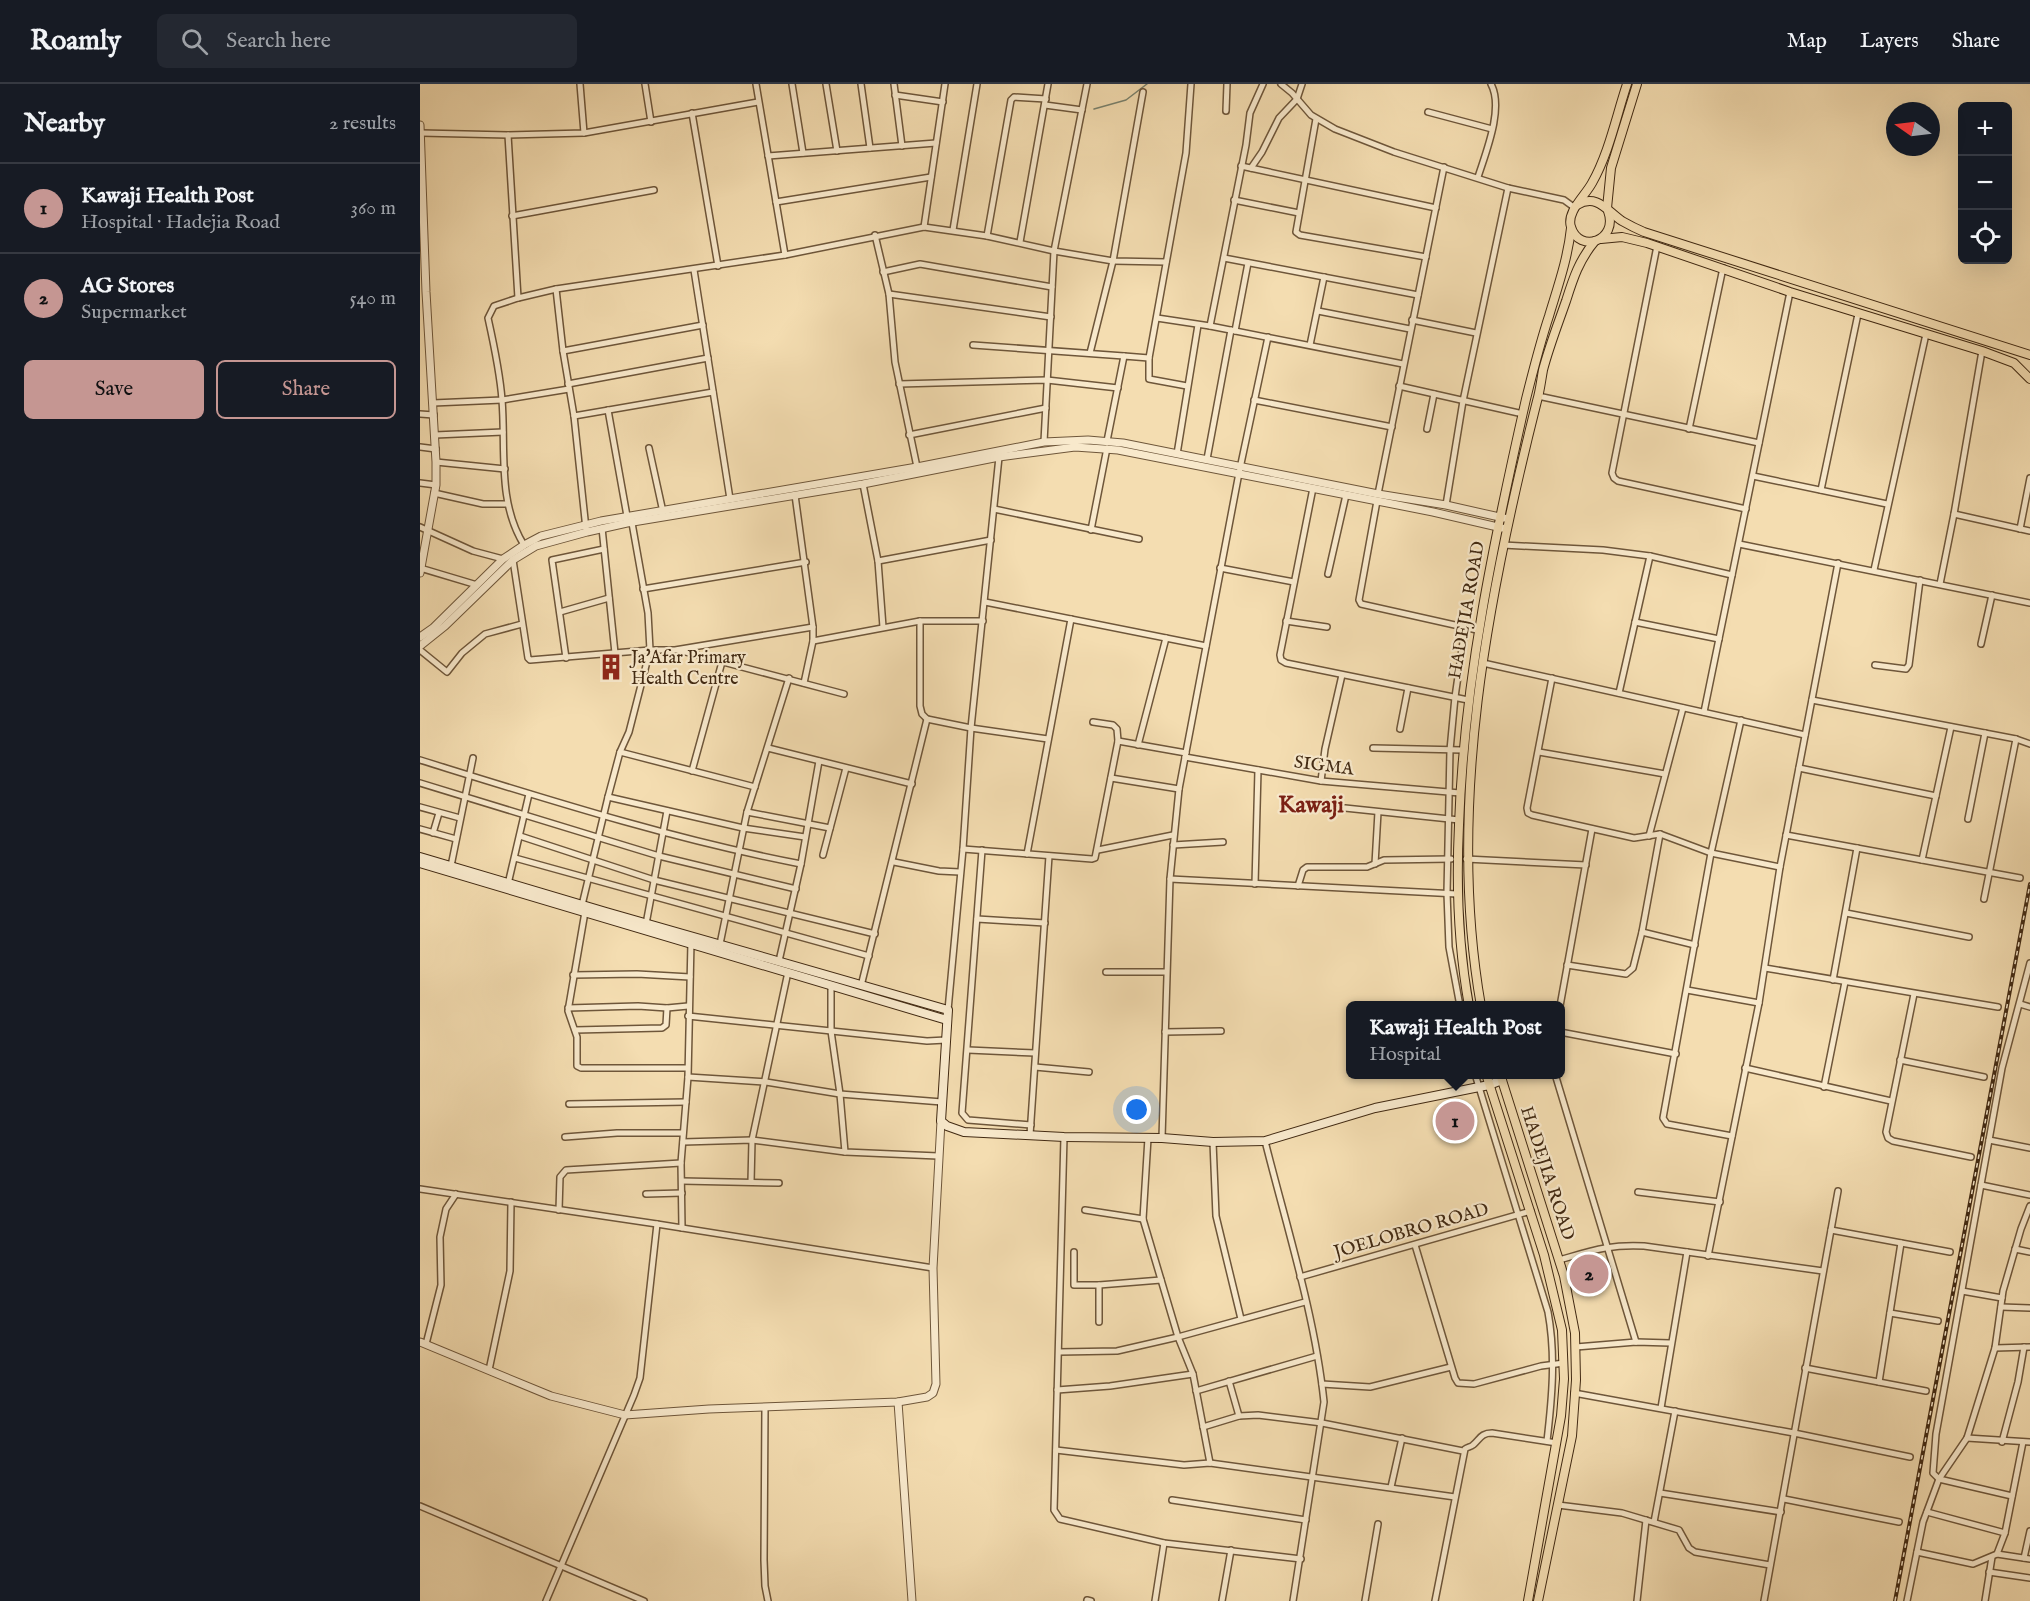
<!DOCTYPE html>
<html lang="en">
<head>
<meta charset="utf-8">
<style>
  :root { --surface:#171b24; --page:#242831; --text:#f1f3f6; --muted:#9ea1a6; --line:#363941; --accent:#c59692 }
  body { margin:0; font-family:"IM FELL English",serif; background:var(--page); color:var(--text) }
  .controls { position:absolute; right:18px; top:18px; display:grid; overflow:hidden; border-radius:9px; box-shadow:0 6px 24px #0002 }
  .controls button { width:54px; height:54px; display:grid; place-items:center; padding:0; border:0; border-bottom:2px solid var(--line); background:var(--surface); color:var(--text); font:30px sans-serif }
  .compass { position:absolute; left:1466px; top:18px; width:54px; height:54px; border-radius:50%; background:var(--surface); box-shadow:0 6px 24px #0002; rotate:284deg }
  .you { position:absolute; left:717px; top:1026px; width:21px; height:21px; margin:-15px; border:4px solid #fff; border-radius:50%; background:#1a73e8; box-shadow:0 0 0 9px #1a73e833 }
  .badge { display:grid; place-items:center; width:39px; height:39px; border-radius:50%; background:var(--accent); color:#111; font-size:20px; font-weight:700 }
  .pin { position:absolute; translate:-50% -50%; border:3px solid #fff; box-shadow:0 2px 6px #0006 }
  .popup { position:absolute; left:926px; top:917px; width:219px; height:78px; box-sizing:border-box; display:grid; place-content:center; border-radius:9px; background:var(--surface); filter:drop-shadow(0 2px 4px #0005); font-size:20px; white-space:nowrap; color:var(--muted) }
  .popup b { font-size:22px; color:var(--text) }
  .popup::after { content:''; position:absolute; left:50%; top:100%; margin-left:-12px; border:12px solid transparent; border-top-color:var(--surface) }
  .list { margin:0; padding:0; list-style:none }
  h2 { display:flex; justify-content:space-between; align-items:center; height:78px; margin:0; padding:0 24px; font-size:26px }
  h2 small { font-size:20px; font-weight:400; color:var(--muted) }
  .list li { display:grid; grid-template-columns:39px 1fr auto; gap:18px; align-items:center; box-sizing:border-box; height:90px; padding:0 24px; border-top:2px solid var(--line) }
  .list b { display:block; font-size:22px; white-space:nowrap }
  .list p { margin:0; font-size:20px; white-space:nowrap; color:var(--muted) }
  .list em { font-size:20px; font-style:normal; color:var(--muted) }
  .actions { display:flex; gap:12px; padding:18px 24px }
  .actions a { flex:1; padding:14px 0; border:2px solid var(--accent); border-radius:9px; text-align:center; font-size:21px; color:var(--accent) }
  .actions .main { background:var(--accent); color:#111 }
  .icon { flex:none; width:33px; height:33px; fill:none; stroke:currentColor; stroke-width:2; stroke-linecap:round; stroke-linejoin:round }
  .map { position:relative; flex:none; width:1610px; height:1517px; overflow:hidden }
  header { display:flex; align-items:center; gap:36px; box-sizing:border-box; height:84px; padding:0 30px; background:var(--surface); border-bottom:2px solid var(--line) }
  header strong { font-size:28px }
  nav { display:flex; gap:33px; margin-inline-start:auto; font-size:21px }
  .search { width:420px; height:54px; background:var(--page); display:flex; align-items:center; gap:15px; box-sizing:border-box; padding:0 21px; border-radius:9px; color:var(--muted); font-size:22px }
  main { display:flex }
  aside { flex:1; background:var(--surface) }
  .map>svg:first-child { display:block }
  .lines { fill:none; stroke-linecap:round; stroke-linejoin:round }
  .stream { stroke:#78816d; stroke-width:1.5 }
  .minor-casing { stroke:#6e563a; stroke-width:8 }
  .tertiary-casing { stroke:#6e563a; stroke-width:9 }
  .secondary-casing { stroke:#412912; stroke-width:10 }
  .primary-casing { stroke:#412912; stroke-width:10 }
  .minor { stroke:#f8e9cc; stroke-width:5 }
  .tertiary { stroke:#f8e9cc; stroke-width:7 }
  .secondary { stroke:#f8e9cc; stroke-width:8 }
  .primary { stroke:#f4ddb1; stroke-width:8 }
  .rail-casing { stroke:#412912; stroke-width:4 }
  .rail { stroke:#f8e9cc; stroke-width:1.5; stroke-dasharray:4.5; stroke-linecap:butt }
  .labels { text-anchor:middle; stroke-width:4.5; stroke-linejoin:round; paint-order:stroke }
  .street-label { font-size:18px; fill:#412912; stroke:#f8e9cc }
  .poi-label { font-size:18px; fill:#412912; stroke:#f8e9cc; text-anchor:start }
  .district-label { font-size:24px; font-weight:bold; fill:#7a1f14; stroke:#f8e9cc }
</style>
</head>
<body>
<header>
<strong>Roamly</strong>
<div class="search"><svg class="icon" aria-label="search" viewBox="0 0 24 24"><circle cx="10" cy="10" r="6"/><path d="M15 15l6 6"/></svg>Search here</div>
<nav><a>Map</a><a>Layers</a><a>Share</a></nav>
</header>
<main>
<aside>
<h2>Nearby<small>2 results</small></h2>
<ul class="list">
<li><span class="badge">1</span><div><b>Kawaji Health Post</b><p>Hospital · Hadejia Road</p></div><em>360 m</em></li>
<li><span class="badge">2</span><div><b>AG Stores</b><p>Supermarket</p></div><em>540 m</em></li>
</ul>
<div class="actions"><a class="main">Save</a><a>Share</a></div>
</aside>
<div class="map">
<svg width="1610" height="1517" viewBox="0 0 1610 1517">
  <rect width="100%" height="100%" fill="#f4ddb1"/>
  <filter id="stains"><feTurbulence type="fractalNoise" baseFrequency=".00333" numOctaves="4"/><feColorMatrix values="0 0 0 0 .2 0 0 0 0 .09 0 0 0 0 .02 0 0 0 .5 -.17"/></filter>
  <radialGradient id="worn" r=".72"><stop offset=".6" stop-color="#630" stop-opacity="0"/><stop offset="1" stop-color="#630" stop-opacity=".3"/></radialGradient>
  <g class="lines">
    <polyline class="stream" points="674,25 706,16 727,0"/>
    <g class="minor-casing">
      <g id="minor">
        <polyline points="225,0 231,38"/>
        <polyline points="336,0 365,171"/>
        <polyline points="372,0 383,69"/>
        <polyline points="406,0 417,67"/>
        <polyline points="441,0 450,64"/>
        <polyline points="474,0 482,62"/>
        <polyline points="861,0 872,9 891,31 915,45 974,68 1088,104 1144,116 1155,124"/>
        <polyline points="475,11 523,18"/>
        <polyline points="625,21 662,26"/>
        <polyline points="806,27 807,0"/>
        <polyline points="1008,28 1072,45"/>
        <polyline points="272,29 298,182"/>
        <polyline points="896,35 876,148 880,151 1006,173"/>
        <polyline points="1,49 88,51 164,49 160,0"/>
        <polyline points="164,49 338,18"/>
        <polyline points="88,51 98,214 136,205 365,171 504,143 567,152 634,167 693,177 746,178"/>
        <polyline points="348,72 516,59"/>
        <polyline points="821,82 1016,124"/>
        <polyline points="831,84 842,68 859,34 877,15 882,0"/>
        <path d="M1058,93C1066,68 1084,24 1071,0"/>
        <polyline points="814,116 879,129"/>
        <polyline points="356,118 511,93"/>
        <polyline points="92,132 234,106"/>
        <polyline points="504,143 525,0"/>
        <polyline points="533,146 557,0"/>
        <polyline points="455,151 469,210 475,278 497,383"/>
        <polyline points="567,152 591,16 594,13 626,15"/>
        <polyline points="600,158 628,0"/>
        <polyline points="1237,162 1192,389 1194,394 1198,397 1326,425"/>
        <polyline points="804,174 998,211"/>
        <polyline points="274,186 310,415"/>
        <polyline points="463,188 500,180 632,203"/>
        <polyline points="136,205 143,267 154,332 166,445"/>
        <polyline points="469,210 631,233"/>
        <path d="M98,214L74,222L68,234C74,261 80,288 82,316C86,364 77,418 104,461"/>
        <polyline points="898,227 990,245"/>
        <polyline points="737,234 790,242 983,280"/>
        <polyline points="992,236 1056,249"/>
        <polyline points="790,242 826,61 830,29 843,0"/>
        <polyline points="815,247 828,179"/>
        <polyline points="553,261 704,272"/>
        <polyline points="890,261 904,193"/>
        <polyline points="143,267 283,241"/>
        <polyline points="670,269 693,177 723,8"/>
        <polyline points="729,274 729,295 767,302"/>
        <polyline points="148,300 288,274"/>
        <polyline points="479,300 627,296 698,304"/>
        <polyline points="979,302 1103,330"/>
        <polyline points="1118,312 1339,359"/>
        <polyline points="834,316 972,343"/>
        <polyline points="13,319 82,316 149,305"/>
        <polyline points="188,326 207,432"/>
        <polyline points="0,330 14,331"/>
        <polyline points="154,332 293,308"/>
        <polyline points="1007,345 1014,310"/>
        <polyline points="1269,345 1303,184"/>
        <polyline points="15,351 83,348"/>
        <polyline points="489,351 626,324"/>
        <polyline points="687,357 704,272 729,274 766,69 771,0"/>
        <polyline points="624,358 634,167 667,0"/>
        <polyline points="0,363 16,365"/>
        <polyline points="229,364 243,428"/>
        <polyline points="757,370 778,241"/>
        <polyline points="787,375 811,246"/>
        <polyline points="16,378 85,385"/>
        <polyline points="1333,392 1467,420"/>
        <polyline points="0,399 16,401"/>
        <polyline points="443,400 458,477 463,543"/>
        <polyline points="893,404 860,571 861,576 866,579 1048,616"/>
        <polyline points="1401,406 1438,230"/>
        <polyline points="14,409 63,420 87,420"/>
        <polyline points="958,410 1024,83"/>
        <polyline points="375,411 393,543 393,557 384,599"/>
        <polyline points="957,417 939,516 941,520 1057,546"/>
        <polyline points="1026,421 1043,317 1088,104"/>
        <polyline points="574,425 719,455"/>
        <polyline points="1534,430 1610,447"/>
        <polyline points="0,443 53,467 83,475"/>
        <polyline points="182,444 195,569"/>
        <polyline points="1600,445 1610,394"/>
        <polyline points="671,446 687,364"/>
        <polyline points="1319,460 1610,519"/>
        <polyline points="1083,461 1183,466 1230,472 1312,491"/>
        <polyline points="93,476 108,574 110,576 230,566 255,566 393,543"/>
        <polyline points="458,477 571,456"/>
        <polyline points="0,484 57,501"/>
        <polyline points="800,484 874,498"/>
        <polyline points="1454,486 1506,250"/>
        <polyline points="908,490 926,411"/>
        <polyline points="1520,500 1534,430 1562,267"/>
        <polyline points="223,505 386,478"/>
        <polyline points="565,518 786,562"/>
        <polyline points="140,528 189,514"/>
        <polyline points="500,537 500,622 502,630 507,635 551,644 628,655"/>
        <polyline points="866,537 907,543"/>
        <polyline points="1215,538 1299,555"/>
        <polyline points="393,557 500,537 563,537"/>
        <polyline points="1561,560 1572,511"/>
        <polyline points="0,566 27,588 42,569 65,550 102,540"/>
        <polyline points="258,566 424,610"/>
        <polyline points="146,574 132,476 184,465"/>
        <polyline points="1063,579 1385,651"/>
        <polyline points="1455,581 1486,585 1489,581 1500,496"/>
        <polyline points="1132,594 1107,724 1108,729 1112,731 1214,754 1240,750 1291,769 1360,783"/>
        <polyline points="1199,609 1230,472"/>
        <polyline points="1392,616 1596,655 1610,660"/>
        <polyline points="1284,628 1370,208"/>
        <polyline points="980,645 988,604"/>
        <polyline points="698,657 766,669"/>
        <polyline points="718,661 746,554"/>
        <polyline points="348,664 492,700"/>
        <polyline points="953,664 1042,666"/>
        <polyline points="200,668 335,703"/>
        <polyline points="1119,668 1245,690"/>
        <polyline points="765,673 901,697 1040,709"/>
        <path d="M0,676C126,715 251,755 381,780"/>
        <polyline points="1379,684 1516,712"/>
        <polyline points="272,687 302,578"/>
        <polyline points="691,694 759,705"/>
        <polyline points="901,697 905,665 922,591"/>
        <polyline points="0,699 239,772 376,805"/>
        <polyline points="188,713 323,744 385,753"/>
        <polyline points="0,723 40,734"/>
        <polyline points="925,724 1039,736"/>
        <polyline points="327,728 410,744"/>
        <polyline points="1548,735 1565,649"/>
        <polyline points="0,745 36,755"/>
        <polyline points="13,749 19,729"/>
        <polyline points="1366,751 1600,794"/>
        <polyline points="100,752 234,796 455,850"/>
        <polyline points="1229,752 1263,624"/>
        <polyline points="753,761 803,758"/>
        <polyline points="543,765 672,775 675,774 698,657 697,645 693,641 673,638"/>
        <polyline points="562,766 542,1029 548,1036 611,1041"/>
        <polyline points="678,766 753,751"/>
        <polyline points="607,770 651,535"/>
        <polyline points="403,771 426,684"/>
        <polyline points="95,774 449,872"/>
        <polyline points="1046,775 1166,781"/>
        <polyline points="1502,776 1531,643"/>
        <polyline points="474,778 519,787 540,788"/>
        <polyline points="955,780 958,728"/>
        <polyline points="31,782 53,674"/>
        <polyline points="750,795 1037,810"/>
        <polyline points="88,800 109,710"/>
        <polyline points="835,800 838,686"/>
        <polyline points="878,802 883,786 887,783 947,783 964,776 1031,775"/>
        <polyline points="1564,815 1596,655"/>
        <polyline points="162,821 188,713 200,668 209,648 230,566 228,529 212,439"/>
        <polyline points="165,828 148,927 157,953 157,982 161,984 267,984"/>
        <polyline points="1426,829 1549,853"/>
        <polyline points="557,835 625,839"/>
        <polyline points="226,840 247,727"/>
        <polyline points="1222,848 1275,861"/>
        <polyline points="300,860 327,728 369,594"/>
        <polyline points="359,877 381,780 399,677"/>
        <polyline points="1147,881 1206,890 1213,884 1222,848 1240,750"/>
        <polyline points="1345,884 1578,923"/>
        <polyline points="686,888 746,888"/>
        <polyline points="153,891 217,890 270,893"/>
        <polyline points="1413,896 1437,764"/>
        <polyline points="411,902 411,947 420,1010 425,1068"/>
        <polyline points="441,902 507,635"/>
        <polyline points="1267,906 1339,919"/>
        <polyline points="1494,910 1466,1048 1468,1054 1473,1057 1551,1073"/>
        <polyline points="1600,920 1610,923"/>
        <polyline points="1040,922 1029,863 1027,809 1030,666 1035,613 1045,544"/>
        <polyline points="1140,922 1172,745"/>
        <polyline points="148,924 218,922 247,924 268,922"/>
        <polyline points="528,926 543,765 551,644 579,373"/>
        <polyline points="268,932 507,957 526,956"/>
        <polyline points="155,946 242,944 246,941 247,924"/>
        <polyline points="745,948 801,947"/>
        <polyline points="1140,948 1256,970"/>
        <polyline points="548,966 615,969"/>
        <polyline points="1480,976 1564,993"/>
        <polyline points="615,983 669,988"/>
        <polyline points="1325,984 1471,1017"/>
        <path d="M1055,990L1128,1228C1136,1272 1132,1314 1127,1357"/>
        <polyline points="1135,990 1216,1258"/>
        <polyline points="268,993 346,998 420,1010 522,1018"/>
        <polyline points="1404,1003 1425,898"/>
        <polyline points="149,1020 266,1018"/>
        <polyline points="610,1051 629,772"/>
        <polyline points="1312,1052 1247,1040 1243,1034 1291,769 1321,636"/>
        <polyline points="145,1053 197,1049 263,1049"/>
        <polyline points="644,1053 634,1426 640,1435 744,1459 881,1475"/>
        <polyline points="728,1054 723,1135 758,1253 773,1290 790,1379"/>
        <polyline points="742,1054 750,795 759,705 819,389 848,253"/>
        <polyline points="1569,1056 1610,1064"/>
        <path d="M845,1057C866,1141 895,1231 904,1318L873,1517"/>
        <polyline points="263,1058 332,1056 425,1068 518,1072"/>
        <polyline points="793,1058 796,1132 821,1235"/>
        <polyline points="262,1097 359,1099"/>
        <polyline points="331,1098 332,1056 368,888"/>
        <polyline points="1561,1101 1610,1111"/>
        <polyline points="0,1105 237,1140 513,1184"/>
        <polyline points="1218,1108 1300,1118"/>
        <polyline points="226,1110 262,1109"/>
        <polyline points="139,1126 140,1093 146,1086 261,1079"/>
        <polyline points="665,1126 723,1135"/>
        <polyline points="262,1144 261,1079 268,993 271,858"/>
        <polyline points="1411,1146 1530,1168"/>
        <polyline points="995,1161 1035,1294 1038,1299 1054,1300 1121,1282 1144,1279"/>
        <polyline points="1595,1165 1610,1168"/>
        <polyline points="654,1168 654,1201 679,1201 741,1196"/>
        <polyline points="1288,1172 1339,919 1360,783 1418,479"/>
        <path d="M1139,1176C1171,1167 1190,1160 1224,1162L1403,1187"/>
        <polyline points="880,1193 1111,1127"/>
        <polyline points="679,1201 679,1238"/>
        <polyline points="1542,1207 1582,1214"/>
        <polyline points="1581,1223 1610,1224"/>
        <polyline points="1470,1229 1518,1237"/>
        <polyline points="6,1260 21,1201 20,1153 26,1125 36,1110"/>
        <polyline points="1156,1263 1216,1258 1250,1259"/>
        <polyline points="1575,1264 1610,1263"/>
        <polyline points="639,1268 697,1267 758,1253 885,1218"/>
        <polyline points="1385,1284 1506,1307"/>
        <polyline points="69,1286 90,1187 91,1118"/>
        <polyline points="809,1297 819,1332"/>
        <polyline points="1459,1298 1481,1159"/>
        <polyline points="902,1300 950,1303 1031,1283"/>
        <polyline points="637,1306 690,1302 773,1290"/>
        <polyline points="776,1307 897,1272"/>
        <polyline points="1154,1309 1374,1349 1490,1373"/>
        <polyline points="345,1323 344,1476 345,1502 348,1517"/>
        <polyline points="1241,1324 1267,1168"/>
        <polyline points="783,1343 819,1332 838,1331 902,1339 1043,1367"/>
        <polyline points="1547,1354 1610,1358"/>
        <polyline points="1582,1358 1598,1298 1604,1263"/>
        <polyline points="636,1366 764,1381 790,1379 1035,1413"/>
        <polyline points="971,1403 982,1354"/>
        <polyline points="1240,1409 1361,1428"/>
        <polyline points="1592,1412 1519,1395 1513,1389 1516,1350 1582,984 1610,879"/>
        <polyline points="1364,1415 1479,1438"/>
        <polyline points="752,1416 886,1436"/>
        <polyline points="1138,1421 1202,1429 1259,1446 1269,1464 1275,1468 1350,1481"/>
        <polyline points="0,1422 224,1517"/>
        <polyline points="1507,1428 1585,1449"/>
        <polyline points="1234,1438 1255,1327"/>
        <polyline points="1497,1468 1553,1480 1577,1470 1585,1449 1603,1358"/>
        <polyline points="1577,1470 1610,1475"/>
        <polyline points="1604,1474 1610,1447"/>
        <polyline points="1569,1488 1610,1494"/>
        <polyline points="667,1516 671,1517"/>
        <polyline points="126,1517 214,1311 220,1294 237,1140"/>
        <polyline points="735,1517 744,1459"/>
        <polyline points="802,1517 811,1466"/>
        <polyline points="945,1517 958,1440"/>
        <path d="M1015,1517L1045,1365C1047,1363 1051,1363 1053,1361C1060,1355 1061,1349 1072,1349L1137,1359"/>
        <polyline points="1217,1517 1226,1436"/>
        <polyline points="1344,1517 1418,1107"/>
        <polyline points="1487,1517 1503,1438 1519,1395 1547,1354 1575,1264 1583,1207 1601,1145 1610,1122"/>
        <polyline points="1565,1517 1572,1473"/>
      </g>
    </g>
    <g class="tertiary-casing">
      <g id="tertiary">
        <polyline points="0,41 6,208 16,378 16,401 0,489"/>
        <polyline points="0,553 13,544 83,475 104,461 121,452 181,437 497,383 624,358 668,356 703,359 958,410 1026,421 1084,434"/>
        <polyline points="0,562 25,542 93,476 116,462 167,448 207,439 443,400 579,373 655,363 698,366 1013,428 1082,444"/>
        <polyline points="0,1258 131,1312 205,1331 289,1325 478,1318 507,1313 513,1309 516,1300 513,1184 521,1037"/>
        <polyline points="478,1318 492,1517"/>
      </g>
    </g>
    <g class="secondary-casing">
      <g id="secondary">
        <polyline points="0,773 186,828 528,926 521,1037 527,1042 544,1048 644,1053 742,1054 793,1058 845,1057 955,1024 1069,1001 1082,996"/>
        <polyline points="0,779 527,936"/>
      </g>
    </g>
    <g class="primary-casing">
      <g id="primary">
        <path d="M1157,121C1177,109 1187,127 1202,137C1209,141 1217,145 1224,148L1610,271"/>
        <polyline points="1187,124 1191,84 1217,0"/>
        <path d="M1188,127C1199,157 1159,170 1151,143C1146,128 1165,112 1172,99C1189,69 1196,33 1207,0"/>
        <polyline points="1181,155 1202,153 1227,159 1370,208 1562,267 1594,279 1610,295"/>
        <path d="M1049,922C1038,861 1036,802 1039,741C1044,596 1074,456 1106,315C1113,287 1120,259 1129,232C1138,202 1148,174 1151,144"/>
        <path d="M1061,922C1026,723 1068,511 1117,317C1120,307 1121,297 1123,286C1129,263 1138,240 1146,217C1153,195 1159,176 1175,157"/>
        <polyline points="1066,990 1124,1171 1142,1246 1144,1295 1141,1332 1108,1517"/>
        <polyline points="1080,990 1144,1192 1155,1249 1156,1296 1152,1352 1118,1517"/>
      </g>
    </g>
    <use href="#minor" class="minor"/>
    <use href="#tertiary" class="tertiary"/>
    <use href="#secondary" class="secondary"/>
    <use href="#primary" class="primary"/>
    <g class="rail-casing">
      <polyline id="rail" points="1475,1517 1610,800"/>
    </g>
    <use href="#rail" class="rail"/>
  </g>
  <defs>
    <g id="building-bare" transform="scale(2.07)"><path d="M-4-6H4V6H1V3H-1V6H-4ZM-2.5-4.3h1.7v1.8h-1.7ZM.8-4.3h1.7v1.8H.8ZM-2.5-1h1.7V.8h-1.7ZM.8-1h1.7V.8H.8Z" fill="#8f2418" stroke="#f8e9cc" stroke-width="2.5" paint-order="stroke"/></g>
  </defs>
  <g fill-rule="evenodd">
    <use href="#building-bare" x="191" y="583"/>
  </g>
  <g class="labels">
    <g class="street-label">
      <text transform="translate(1046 526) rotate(-80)" y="6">HADEJIA ROAD</text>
      <text transform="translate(904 681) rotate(7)" y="6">SIGMA</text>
      <text transform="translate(1128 1089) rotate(72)" y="6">HADEJIA ROAD</text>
      <text transform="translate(991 1146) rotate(-16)" y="6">JOELOBRO ROAD</text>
    </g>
    <g class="poi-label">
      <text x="211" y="579">Ja'Afar Primary<tspan x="211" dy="21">Health Centre</tspan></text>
    </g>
    <g class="district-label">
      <text x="891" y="728">Kawaji</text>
    </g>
  </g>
  <rect width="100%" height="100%" filter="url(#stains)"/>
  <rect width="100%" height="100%" fill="url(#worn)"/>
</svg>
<div class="controls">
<button>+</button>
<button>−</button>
<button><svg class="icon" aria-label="locate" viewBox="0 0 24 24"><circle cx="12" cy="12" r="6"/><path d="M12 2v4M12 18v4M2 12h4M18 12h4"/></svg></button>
</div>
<svg class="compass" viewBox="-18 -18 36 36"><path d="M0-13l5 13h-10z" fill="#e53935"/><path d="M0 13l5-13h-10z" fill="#9ea1a6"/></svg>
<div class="you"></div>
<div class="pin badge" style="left:1035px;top:1037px">1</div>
<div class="popup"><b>Kawaji Health Post</b>Hospital</div>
<div class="pin badge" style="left:1169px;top:1190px">2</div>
</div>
</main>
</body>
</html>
